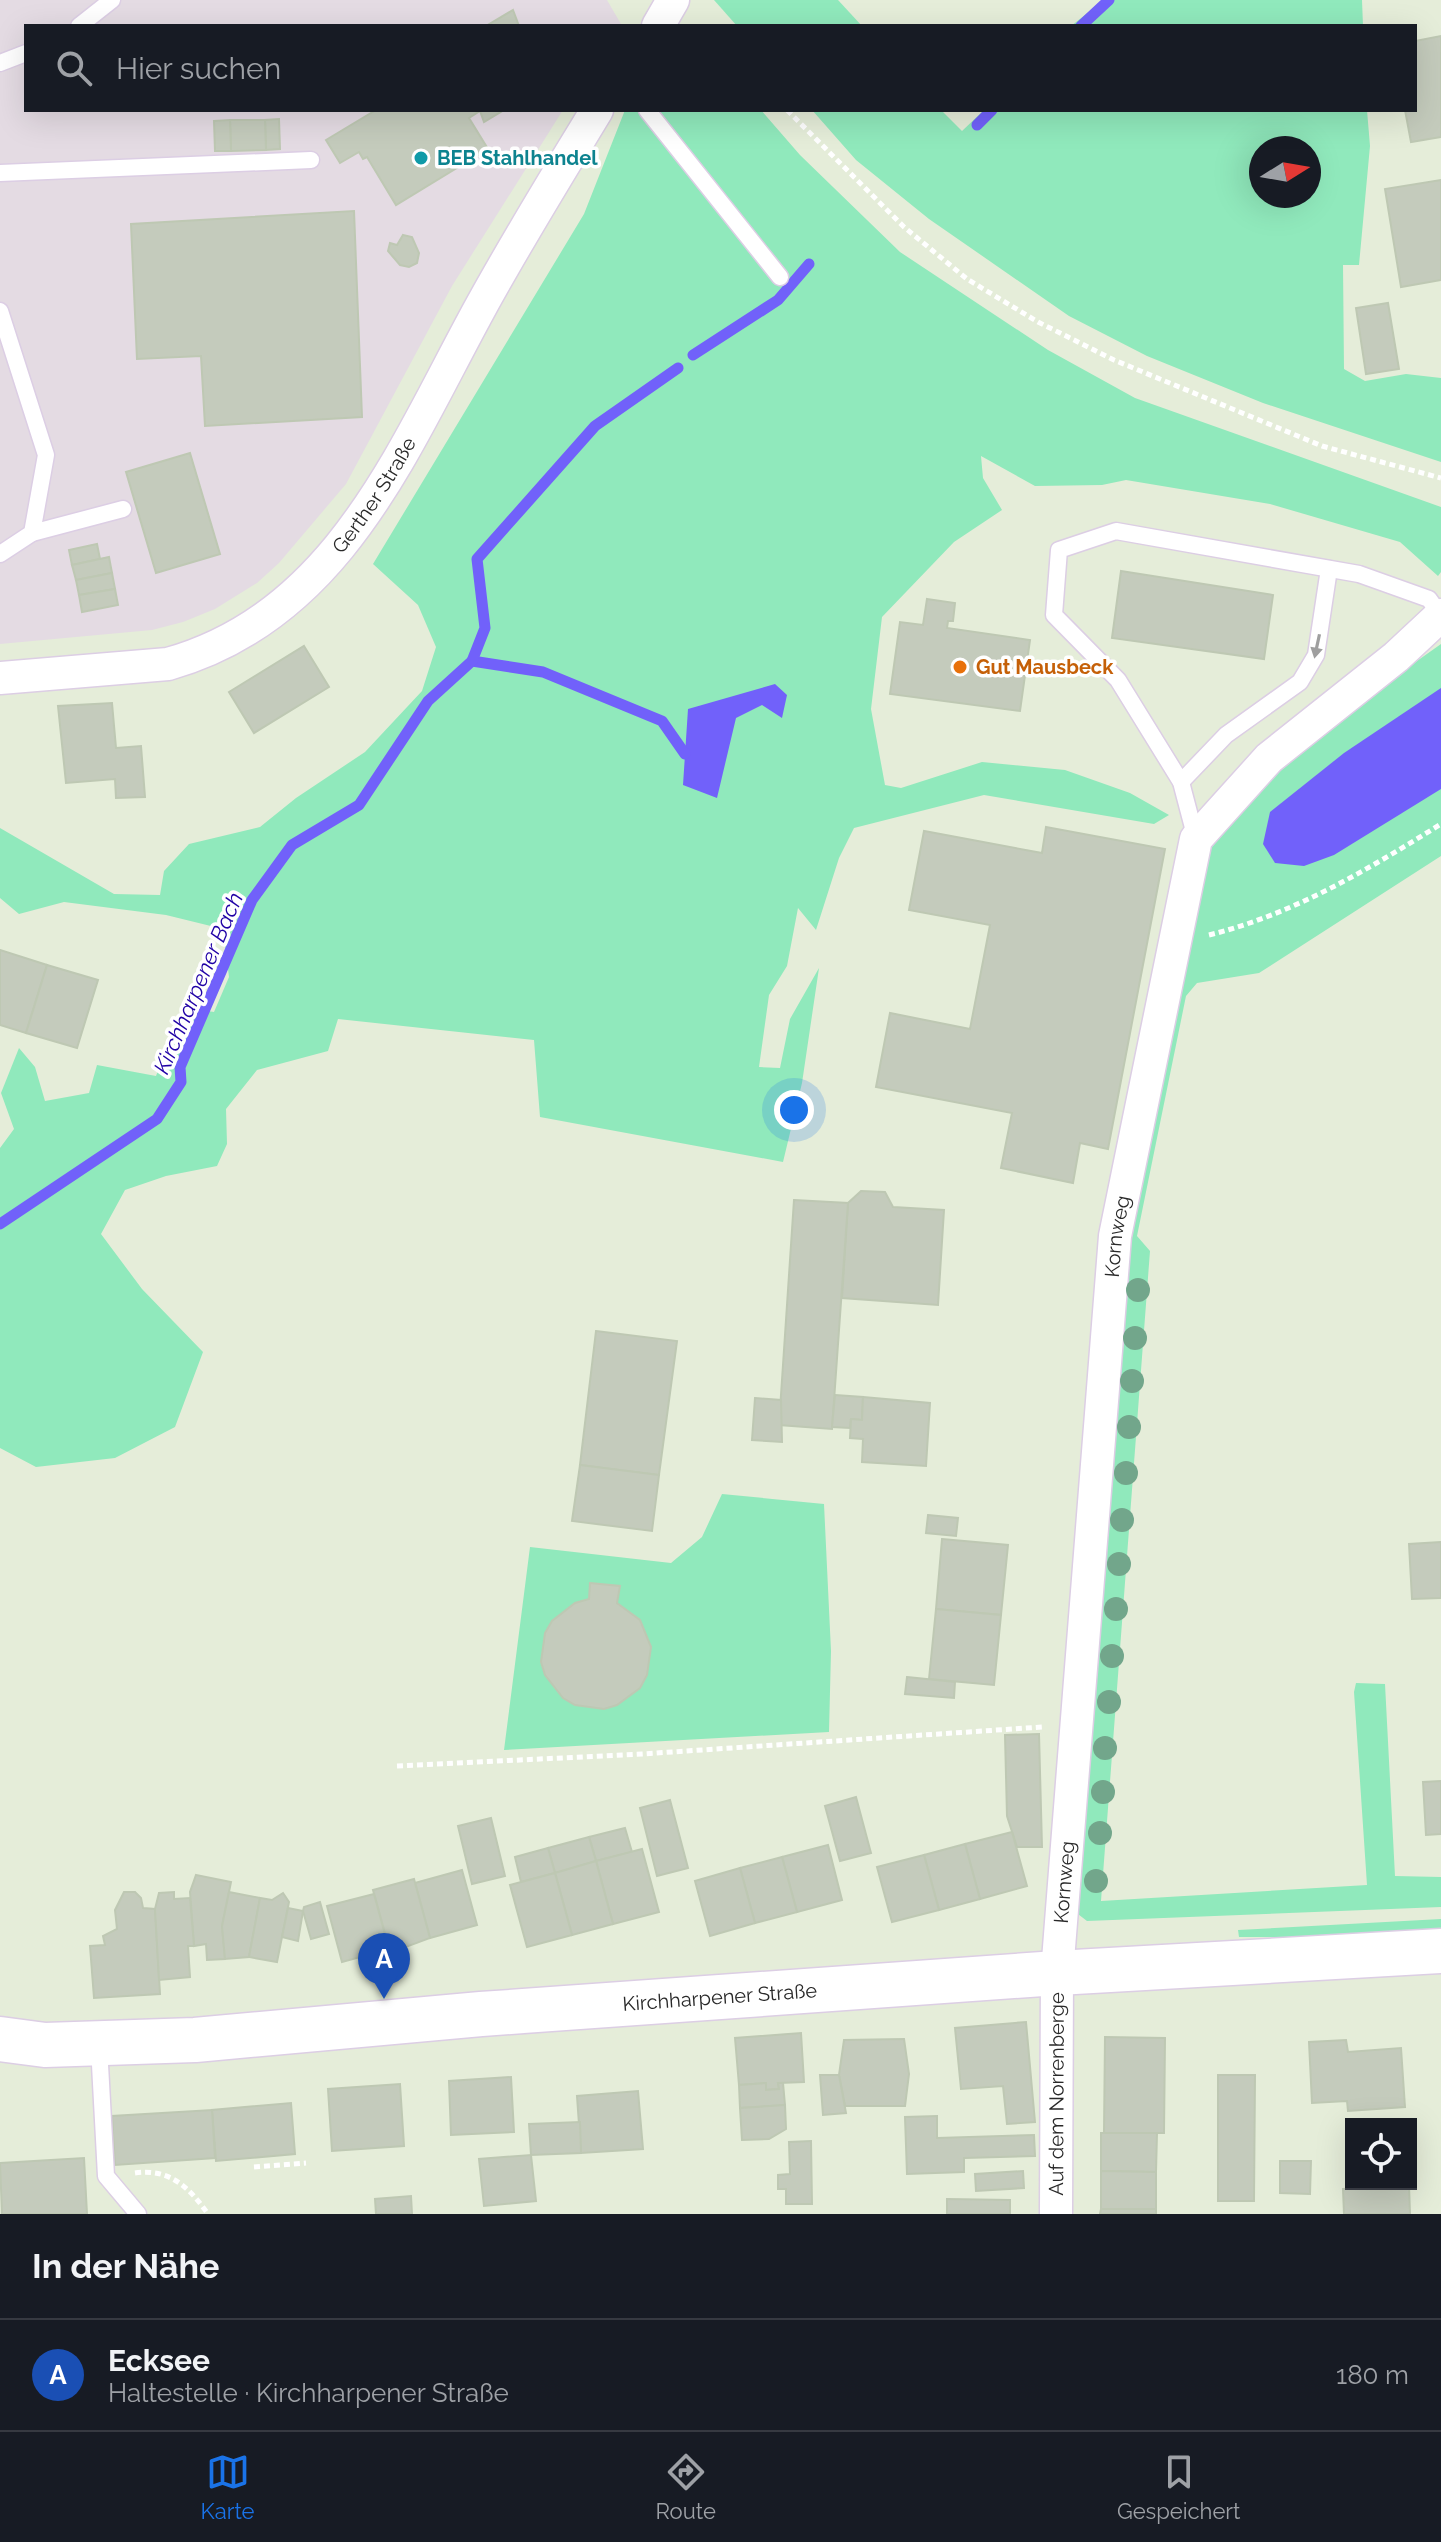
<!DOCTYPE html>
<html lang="de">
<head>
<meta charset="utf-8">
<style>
  :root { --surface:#171b24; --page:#20242c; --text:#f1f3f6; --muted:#9ea1a6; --line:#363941; --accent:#1a73e8 }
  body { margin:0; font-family:Raleway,sans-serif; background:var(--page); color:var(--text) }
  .controls { position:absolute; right:24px; bottom:24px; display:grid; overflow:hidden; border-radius:0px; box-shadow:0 8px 32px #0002 }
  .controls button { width:72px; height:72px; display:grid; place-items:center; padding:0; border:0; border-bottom:2px solid var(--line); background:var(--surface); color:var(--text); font:40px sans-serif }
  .compass { position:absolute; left:1249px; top:136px; width:72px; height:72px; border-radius:50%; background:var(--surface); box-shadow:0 8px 32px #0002; rotate:79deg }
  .you { position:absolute; left:794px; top:1110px; width:28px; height:28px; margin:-20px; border:6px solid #fff; border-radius:50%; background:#1a73e8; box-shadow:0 0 0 12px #1a73e833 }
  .badge { display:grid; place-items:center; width:52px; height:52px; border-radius:50%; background:var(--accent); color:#fff; font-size:26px; font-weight:700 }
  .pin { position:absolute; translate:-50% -66px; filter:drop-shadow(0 2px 4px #0008) }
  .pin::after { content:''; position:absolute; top:42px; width:28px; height:24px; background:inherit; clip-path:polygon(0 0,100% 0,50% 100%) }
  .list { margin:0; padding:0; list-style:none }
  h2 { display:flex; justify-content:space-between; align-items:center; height:104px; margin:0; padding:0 32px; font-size:34px }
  h2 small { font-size:26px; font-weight:400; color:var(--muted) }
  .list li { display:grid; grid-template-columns:52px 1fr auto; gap:24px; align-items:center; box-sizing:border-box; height:112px; padding:0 32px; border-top:2px solid var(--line) }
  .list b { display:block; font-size:30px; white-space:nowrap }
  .list p { margin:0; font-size:26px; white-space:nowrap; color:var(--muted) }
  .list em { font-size:26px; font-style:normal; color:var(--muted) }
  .icon { flex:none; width:44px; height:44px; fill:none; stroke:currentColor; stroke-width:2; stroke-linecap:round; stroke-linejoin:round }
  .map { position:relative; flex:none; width:1441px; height:2214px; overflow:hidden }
  .search { position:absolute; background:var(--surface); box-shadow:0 8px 32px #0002; left:24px; right:24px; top:24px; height:88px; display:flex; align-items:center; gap:20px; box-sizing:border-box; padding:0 28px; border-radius:0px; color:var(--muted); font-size:30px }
  .sheet { height:216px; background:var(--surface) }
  nav { display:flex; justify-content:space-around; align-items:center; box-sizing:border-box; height:112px; border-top:2px solid var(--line); background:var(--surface); font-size:22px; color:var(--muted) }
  nav a { display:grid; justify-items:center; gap:4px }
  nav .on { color:var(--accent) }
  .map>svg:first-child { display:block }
  .industrial { fill:#e4dbe3 }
  .green { fill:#90e9bc; fill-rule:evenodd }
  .water { fill:#7161fa }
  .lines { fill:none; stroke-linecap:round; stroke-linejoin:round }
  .stream { stroke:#7161fa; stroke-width:11 }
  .building { fill:#c4cbbc; stroke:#bec8b3; stroke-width:2 }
  .lane-casing { stroke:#dccee4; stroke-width:19 }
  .street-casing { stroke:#dccee4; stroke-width:35 }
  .secondary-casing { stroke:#dccee4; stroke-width:47 }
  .path { stroke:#fff; stroke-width:5; stroke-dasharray:6 4; stroke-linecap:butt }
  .lane { stroke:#fff; stroke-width:16 }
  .street { stroke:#fff; stroke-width:32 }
  .secondary { stroke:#fff; stroke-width:44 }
  .tree { fill:#72a68b }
  .oneway { fill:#9f9f9f }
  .culture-dot { fill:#0f9aa8; stroke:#fff; stroke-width:3 }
  .food-dot { fill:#e8710a; stroke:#fff; stroke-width:3 }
  .labels { text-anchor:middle; stroke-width:7; stroke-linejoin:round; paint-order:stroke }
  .culture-label { font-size:20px; font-weight:bold; fill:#0d838f; stroke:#fff; text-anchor:start }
  .street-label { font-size:20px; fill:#292929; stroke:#fff }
  .food-label { font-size:20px; font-weight:bold; fill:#c56008; stroke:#fff; text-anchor:start }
  .water-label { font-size:22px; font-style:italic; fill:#1f01a5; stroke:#fff }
</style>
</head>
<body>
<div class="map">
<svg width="1441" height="2214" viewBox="0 0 1441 2214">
  <rect width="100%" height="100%" fill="#e5edd9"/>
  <polygon class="industrial" points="0,0 607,0 621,24 26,26 26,110 563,110 452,286 346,484 279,563 257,583 215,609 183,622 152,630 0,644"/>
  <g class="green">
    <polygon points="714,0 838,0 862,26 737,26"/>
    <polygon points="1104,0 1362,0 1363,26 1071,26"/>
    <polygon points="625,110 761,110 800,155 900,252 1048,350 1135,398 1441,507 1441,572 1438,576 1400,542 1270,504 1126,480 1102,485 1035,486 981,456 983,478 1002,510 954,542 882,617 871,709 885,785 901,788 982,762 1065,770 1130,793 1169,815 1154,824 984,795 854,828 839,858 816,930 798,908 787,966 769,995 759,1067 780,1068 790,1019 819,968 802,1083 783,1162 540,1117 534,1040 338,1019 328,1051 257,1070 226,1109 227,1144 217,1166 166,1176 125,1190 101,1234 142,1289 203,1352 175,1427 115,1458 36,1467 0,1448 0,1148 14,1129 1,1093 19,1048 35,1067 45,1101 89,1093 97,1065 156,1076 173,1032 201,1010 214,1012 229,977 223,929 166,915 64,902 19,914 0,898 0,828 114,894 160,895 164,871 189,844 260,827 296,798 365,752 422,691 436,647 418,605 373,564 584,214"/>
    <path d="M812,110H941L962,131L984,110H1367L1370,146L1359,265H1343L1344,369L1365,381L1406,374L1441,378V462L1263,403L1147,356L1069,316L929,219L856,160ZM1261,148H1309V196H1261Z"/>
    <path d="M1441,644V856L1259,973L1197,983L1186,996L1137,1236L1150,1251L1101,1901L1367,1885L1354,1692L1356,1683L1385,1684L1395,1876L1441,1877V1907L1087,1921L1074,1911L1123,1273L1207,850C1277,762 1350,708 1441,644Z"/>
    <polygon points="722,1494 824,1504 831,1651 829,1732 504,1750 530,1547 671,1563 702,1537"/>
    <polygon points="1441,1919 1441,1931 1340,1937 1239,1937 1238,1930"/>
  </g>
  <g class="water">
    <polygon points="775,684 787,695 782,718 762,705 736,718 717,798 683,785 688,709"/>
    <polygon points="1441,688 1441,789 1334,855 1304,866 1275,863 1263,844 1270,812 1344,753"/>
  </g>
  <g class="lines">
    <g class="stream">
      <polyline points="1081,26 1109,0"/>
      <polyline points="977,125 992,110"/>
      <polyline points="693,355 778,300 809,264"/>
      <polyline points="472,661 543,672 662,721 685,754"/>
      <polyline points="0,1224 157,1119 181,1082 180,1067 252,900 292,845 359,805 428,701 472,661 485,628 477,559 595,426 678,368"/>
    </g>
  </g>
  <g class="building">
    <polygon points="513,10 519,26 486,26"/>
    <polygon points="1441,36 1441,137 1411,142 1405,110 1415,110 1415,41"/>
    <polygon points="376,110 504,110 484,122 480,111 469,118 488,149 396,205 367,157 363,159 359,152 340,163 326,140"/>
    <polygon points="279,119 280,149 266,150 265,120"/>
    <polygon points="230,120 265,120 266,150 231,151"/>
    <polygon points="230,120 231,151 215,151 214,121"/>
    <polygon points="1441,180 1441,280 1401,287 1385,189"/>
    <polygon points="354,211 362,417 205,426 201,356 137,359 131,224"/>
    <polygon points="403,235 412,237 419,253 417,263 409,267 400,265 388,251 390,243 397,245"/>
    <polygon points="1388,303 1399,369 1366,374 1356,308"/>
    <polygon points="190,453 220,554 156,573 126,472"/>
    <polygon points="97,544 100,559 72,565 69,550"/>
    <polygon points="109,557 112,573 76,580 72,565"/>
    <polygon points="1121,571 1273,595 1264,659 1112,638"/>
    <polygon points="112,573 115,589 79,595 76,580"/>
    <polygon points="115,589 118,605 82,612 79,595"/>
    <polygon points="927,599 955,603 953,621 948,621 947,628 1030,640 1020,711 890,694 900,622 923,625"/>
    <polygon points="304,646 329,687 254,733 229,692"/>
    <polygon points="112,703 116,748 141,746 145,797 116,798 115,779 66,783 58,706"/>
    <polygon points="1046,827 1165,849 1108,1149 1080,1143 1073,1183 1001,1168 1012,1113 876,1087 890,1013 970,1029 990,925 909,910 924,831 1042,853"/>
    <polygon points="0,950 47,965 26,1033 0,1025"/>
    <polygon points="47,965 98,980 77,1048 26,1033"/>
    <polygon points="861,1191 885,1192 893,1207 944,1210 938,1305 842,1298 848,1203"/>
    <polygon points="794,1200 848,1203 832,1429 779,1425"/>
    <polygon points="596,1331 677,1341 659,1475 580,1465"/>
    <polygon points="835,1395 863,1397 862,1420 851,1419 850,1428 832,1427"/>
    <polygon points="863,1397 930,1403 926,1466 862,1462 863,1439 850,1438 851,1419 862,1420"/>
    <polygon points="755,1398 781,1400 782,1442 752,1440"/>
    <polygon points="580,1465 659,1475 652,1531 572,1521"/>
    <polygon points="928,1515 958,1518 956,1536 926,1533"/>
    <polygon points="942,1539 1008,1545 1001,1615 936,1609"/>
    <polygon points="1441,1542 1441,1598 1412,1599 1409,1544"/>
    <polygon points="590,1583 620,1586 617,1603 640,1620 651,1647 647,1675 640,1688 617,1705 604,1709 575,1705 563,1698 545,1675 541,1662 545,1633 552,1621 575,1603 589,1599"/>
    <polygon points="936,1609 1001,1615 994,1685 929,1679"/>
    <polygon points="907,1677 955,1682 954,1698 905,1694"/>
    <polygon points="1039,1734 1042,1847 1017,1847 1007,1816 1005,1735"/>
    <polygon points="1441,1781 1441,1834 1426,1835 1423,1782"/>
    <polygon points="856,1797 871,1853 840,1861 825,1806"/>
    <polygon points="670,1800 688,1868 657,1876 640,1808"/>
    <polygon points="491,1818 505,1876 472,1884 458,1826"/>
    <polygon points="625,1828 632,1852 596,1861 589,1837"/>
    <polygon points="1012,1832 1027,1886 980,1899 965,1844"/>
    <polygon points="589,1837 596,1861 555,1873 548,1848"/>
    <polygon points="965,1844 980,1899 939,1910 924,1855"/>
    <polygon points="828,1845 842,1900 797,1912 782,1857"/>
    <polygon points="548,1848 555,1873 521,1882 515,1857"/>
    <polygon points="642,1849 659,1912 613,1924 596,1861"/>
    <polygon points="924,1855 939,1910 892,1922 877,1867"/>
    <polygon points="782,1857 797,1912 755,1923 740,1868"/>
    <polygon points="596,1861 613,1924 572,1935 555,1873"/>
    <polygon points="740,1868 755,1923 710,1936 695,1881"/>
    <polygon points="462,1870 477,1925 430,1938 415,1883"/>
    <polygon points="555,1873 572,1935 527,1947 510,1885"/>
    <polygon points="196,1875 231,1882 222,1926 225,1959 207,1960 206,1944 194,1946 190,1892"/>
    <polygon points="414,1879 430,1938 403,1948 402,1945 389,1949 373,1890"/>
    <polygon points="124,1892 135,1892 141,1898 143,1908 155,1909 160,1994 94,1998 90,1946 105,1945 103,1936 117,1929 115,1910"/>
    <polygon points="174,1892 174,1899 190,1898 194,1946 188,1946 190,1977 159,1980 155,1909 159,1893"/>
    <polygon points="229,1892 260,1898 249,1957 225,1959 222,1926"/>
    <polygon points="283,1893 289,1902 277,1962 249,1957 260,1898 272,1900"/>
    <polygon points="374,1894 389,1949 342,1962 327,1906"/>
    <polygon points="320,1902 329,1934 311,1939 303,1911 304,1907"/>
    <polygon points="288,1908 303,1911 298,1941 282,1937"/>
    <polygon points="1026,2022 1035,2122 1007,2124 1003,2086 961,2089 955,2028"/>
    <polygon points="801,2033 804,2082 778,2083 779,2089 766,2090 766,2083 739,2085 735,2038"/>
    <polygon points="1105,2037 1165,2038 1164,2133 1104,2133"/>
    <polygon points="904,2039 909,2074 905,2106 845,2106 839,2075 844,2040"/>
    <polygon points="1346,2040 1348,2052 1401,2048 1405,2107 1348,2111 1347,2101 1312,2103 1309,2042"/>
    <polygon points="820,2075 839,2075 846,2113 823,2115"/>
    <polygon points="1218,2075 1255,2075 1254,2201 1218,2201"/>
    <polygon points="511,2077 514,2132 451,2135 449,2081"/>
    <polygon points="766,2083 766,2090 779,2089 778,2083 783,2083 785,2105 740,2108 739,2085"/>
    <polygon points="400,2084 404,2146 332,2151 328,2089"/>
    <polygon points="638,2091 643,2149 581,2153 577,2096"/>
    <polygon points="291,2103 295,2154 216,2161 212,2110"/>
    <polygon points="785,2105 786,2129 769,2139 742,2140 740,2108"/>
    <polygon points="212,2110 215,2158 115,2165 112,2116"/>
    <polygon points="937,2116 937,2138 1034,2135 1035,2156 964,2158 964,2172 907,2174 905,2117"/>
    <polygon points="580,2122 581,2153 531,2155 529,2124"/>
    <polygon points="1101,2133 1157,2133 1156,2172 1101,2171"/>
    <polygon points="811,2141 812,2204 786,2204 786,2189 778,2189 778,2175 790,2174 789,2142"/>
    <polygon points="531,2155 536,2201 484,2206 479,2159"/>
    <polygon points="84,2158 87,2214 2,2214 0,2163"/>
    <polygon points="1280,2161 1311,2161 1310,2194 1280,2193"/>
    <polygon points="1023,2171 1024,2188 976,2191 975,2174"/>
    <polygon points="1101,2171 1156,2172 1156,2209 1101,2209"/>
    <polygon points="1409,2186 1410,2214 1344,2214 1343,2189"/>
    <polygon points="411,2196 412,2214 376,2214 375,2199"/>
    <polygon points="947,2199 1010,2200 1010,2214 947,2214"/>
    <polygon points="1101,2209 1156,2209 1156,2214 1100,2214"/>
  </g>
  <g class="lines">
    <g class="lane-casing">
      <g id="lane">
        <polyline points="79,26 112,0"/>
        <polyline points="0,63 26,53"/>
        <polyline points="647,110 780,277"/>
        <polyline points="0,173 311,160"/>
        <polyline points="0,311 46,455 32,533 0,554"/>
        <polyline points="32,533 123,509"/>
        <polyline points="1181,782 1226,735 1300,682 1316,655 1329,569"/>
        <polyline points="1196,839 1181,782 1118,680 1054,615 1059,550 1116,531 1359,574 1429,599 1441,616"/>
        <polyline points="99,2046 106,2176 138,2214"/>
      </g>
    </g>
    <g class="street-casing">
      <g id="street">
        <polyline points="658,26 673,0"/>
        <path id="s1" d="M0,678L168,664C338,616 402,451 479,310C516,242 557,176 597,110"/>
        <path id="s2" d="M1056,2214L1057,1973L1115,1236L1196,839L1269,758L1396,657L1441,615"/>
      </g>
    </g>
    <g class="secondary-casing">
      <g id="secondary">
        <path id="s3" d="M0,2039L45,2045L195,2040L481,2014L1057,1973L1441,1951"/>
      </g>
    </g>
    <g class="path">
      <polyline points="787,110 904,227 967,279 1038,322 1114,360 1322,446 1441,478"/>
      <path d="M1209,935C1294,914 1367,870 1441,824"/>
      <polyline points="397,1766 642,1754 1042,1727"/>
      <polyline points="254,2167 306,2163"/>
      <path d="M135,2173C169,2168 189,2187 208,2214"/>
    </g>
    <use href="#lane" class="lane"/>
    <use href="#street" class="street"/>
    <use href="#secondary" class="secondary"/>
  </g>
  <g class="tree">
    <circle cx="1138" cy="1290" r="12"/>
    <circle cx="1135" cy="1338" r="12"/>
    <circle cx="1132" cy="1381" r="12"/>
    <circle cx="1129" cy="1427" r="12"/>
    <circle cx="1126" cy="1473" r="12"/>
    <circle cx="1122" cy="1520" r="12"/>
    <circle cx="1119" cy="1564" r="12"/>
    <circle cx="1116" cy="1609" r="12"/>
    <circle cx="1112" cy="1656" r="12"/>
    <circle cx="1109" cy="1702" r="12"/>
    <circle cx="1105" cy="1748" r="12"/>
    <circle cx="1103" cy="1792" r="12"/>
    <circle cx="1100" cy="1833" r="12"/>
    <circle cx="1096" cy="1881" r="12"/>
  </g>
  <defs><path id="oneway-solid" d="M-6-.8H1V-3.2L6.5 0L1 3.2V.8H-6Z" transform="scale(2)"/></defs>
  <use class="oneway" href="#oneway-solid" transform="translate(1317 646) rotate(102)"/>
  <circle class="culture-dot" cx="421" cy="158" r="8"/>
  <circle class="food-dot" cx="960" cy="667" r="8"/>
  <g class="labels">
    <g class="culture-label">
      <text x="437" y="165">BEB Stahlhandel</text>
    </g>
    <g class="street-label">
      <text dy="7" stroke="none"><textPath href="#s1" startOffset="442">Gerther Straße</textPath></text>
      <text dy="7" stroke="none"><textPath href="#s2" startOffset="980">Kornweg</textPath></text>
      <text dy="7" stroke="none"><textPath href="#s2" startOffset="332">Kornweg</textPath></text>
      <text dy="7" stroke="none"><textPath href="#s3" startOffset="722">Kirchharpener Straße</textPath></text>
      <text dy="7" stroke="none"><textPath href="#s2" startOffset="120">Auf dem Norrenberge</textPath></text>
    </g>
    <g class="food-label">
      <text x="976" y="674">Gut Mausbeck</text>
    </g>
    <g class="water-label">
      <text transform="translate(198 983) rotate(-67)" y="8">Kirchharpener Bach</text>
    </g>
  </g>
</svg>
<div class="controls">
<button><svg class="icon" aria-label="locate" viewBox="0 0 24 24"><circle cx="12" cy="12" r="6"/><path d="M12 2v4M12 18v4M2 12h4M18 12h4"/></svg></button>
</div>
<svg class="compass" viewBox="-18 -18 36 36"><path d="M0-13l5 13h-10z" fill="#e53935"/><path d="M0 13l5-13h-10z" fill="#9ea1a6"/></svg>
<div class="you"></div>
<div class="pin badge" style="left:384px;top:1999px;background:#1a4fb4">A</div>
<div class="search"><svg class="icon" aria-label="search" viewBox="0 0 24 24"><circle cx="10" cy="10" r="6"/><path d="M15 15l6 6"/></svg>Hier suchen</div>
</div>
<section class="sheet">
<h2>In der Nähe<small></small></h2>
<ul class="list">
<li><span class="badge" style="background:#1a4fb4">A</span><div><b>Ecksee</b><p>Haltestelle · Kirchharpener Straße</p></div><em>180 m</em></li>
</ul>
</section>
<nav>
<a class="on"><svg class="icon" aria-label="map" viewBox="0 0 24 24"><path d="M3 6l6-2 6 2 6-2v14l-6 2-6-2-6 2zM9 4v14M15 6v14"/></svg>Karte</a>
<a><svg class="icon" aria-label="directions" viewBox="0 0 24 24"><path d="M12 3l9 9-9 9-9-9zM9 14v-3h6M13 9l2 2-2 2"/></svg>Route</a>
<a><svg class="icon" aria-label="saved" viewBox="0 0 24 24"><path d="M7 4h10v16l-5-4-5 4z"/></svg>Gespeichert</a>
</nav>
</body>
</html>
